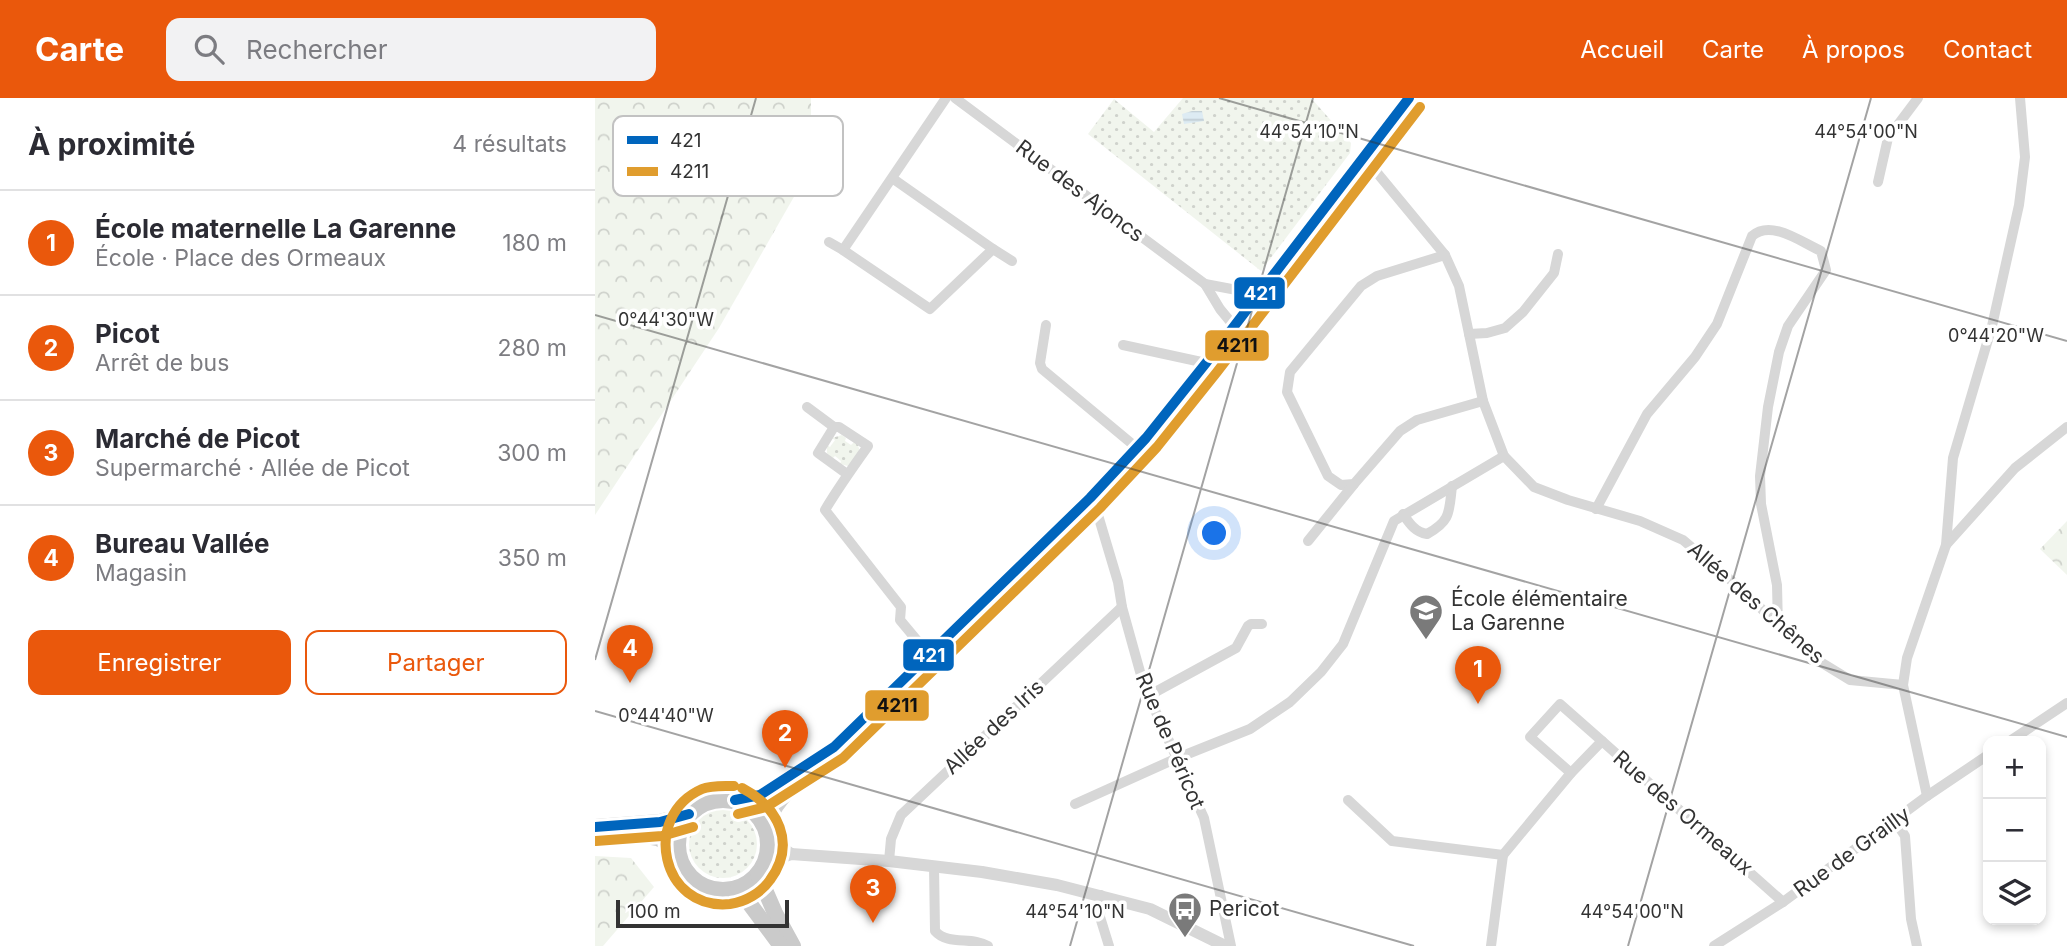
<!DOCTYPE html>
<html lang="fr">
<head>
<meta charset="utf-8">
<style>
  :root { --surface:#fff; --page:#f2f2f3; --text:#2b2b33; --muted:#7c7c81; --line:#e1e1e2; --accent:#ea580c }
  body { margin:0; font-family:Inter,sans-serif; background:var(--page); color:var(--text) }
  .controls { position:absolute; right:21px; bottom:21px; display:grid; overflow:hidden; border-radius:14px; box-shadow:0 4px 10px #0003 }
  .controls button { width:63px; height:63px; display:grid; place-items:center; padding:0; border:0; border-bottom:2px solid var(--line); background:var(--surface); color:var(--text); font:35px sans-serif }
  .scale { position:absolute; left:21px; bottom:18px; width:173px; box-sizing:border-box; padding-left:7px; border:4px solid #333; border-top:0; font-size:19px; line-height:24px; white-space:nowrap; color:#333; -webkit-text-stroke:5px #fff; paint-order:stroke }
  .you { position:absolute; left:620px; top:436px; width:24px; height:24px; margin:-18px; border:5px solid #fff; border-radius:50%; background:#1a73e8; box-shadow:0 0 0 10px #1a73e833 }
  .badge { display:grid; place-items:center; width:46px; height:46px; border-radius:50%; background:var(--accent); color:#fff; font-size:23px; font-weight:700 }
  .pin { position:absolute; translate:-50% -58px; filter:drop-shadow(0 2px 4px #0008) }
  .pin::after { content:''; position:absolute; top:37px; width:24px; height:21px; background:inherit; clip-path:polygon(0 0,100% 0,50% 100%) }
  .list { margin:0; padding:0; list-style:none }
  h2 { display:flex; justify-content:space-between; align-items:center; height:91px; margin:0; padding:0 28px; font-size:30px }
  h2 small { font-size:23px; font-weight:400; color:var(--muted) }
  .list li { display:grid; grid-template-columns:46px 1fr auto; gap:21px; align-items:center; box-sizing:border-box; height:105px; padding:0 28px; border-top:2px solid var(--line) }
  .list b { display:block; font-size:26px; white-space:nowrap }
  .list p { margin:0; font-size:23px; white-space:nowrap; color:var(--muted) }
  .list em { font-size:23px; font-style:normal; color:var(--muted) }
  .actions { display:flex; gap:14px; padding:21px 28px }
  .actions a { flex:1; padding:16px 0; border:2px solid var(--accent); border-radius:14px; text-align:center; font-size:24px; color:var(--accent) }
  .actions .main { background:var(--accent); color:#fff }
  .icon { flex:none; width:38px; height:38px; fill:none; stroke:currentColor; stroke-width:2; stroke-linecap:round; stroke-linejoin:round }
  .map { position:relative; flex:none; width:1472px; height:848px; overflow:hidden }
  header { display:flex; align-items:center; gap:42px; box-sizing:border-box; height:98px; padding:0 35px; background:var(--accent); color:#fff }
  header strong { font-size:33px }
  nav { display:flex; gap:38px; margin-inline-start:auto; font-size:24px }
  .search { width:490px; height:63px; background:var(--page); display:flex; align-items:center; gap:18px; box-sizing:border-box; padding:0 24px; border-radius:14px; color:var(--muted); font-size:26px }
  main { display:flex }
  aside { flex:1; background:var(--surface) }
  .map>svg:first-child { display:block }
  .grass { fill:url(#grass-dots) }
  .forest { fill:url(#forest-crowns) }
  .water { fill:url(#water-rules) }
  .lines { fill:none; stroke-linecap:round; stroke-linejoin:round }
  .minor { stroke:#d7d7d7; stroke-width:10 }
  .tertiary { stroke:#d7d7d7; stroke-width:12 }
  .secondary { stroke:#d0d0d0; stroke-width:14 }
  .primary { stroke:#cacaca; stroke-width:16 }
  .bus-1-casing { stroke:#fff; stroke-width:16 }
  .bus-2-casing { stroke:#fff; stroke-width:16 }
  .bus-1 { stroke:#0065bd; stroke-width:10 }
  .bus-2 { stroke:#e09d2e; stroke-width:10 }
  .ticks { fill:none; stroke:#333; stroke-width:2; stroke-opacity:0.45 }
  .labels { text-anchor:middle; stroke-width:7; stroke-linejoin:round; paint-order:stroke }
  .street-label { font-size:21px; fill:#333; stroke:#fff }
  .poi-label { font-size:21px; fill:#333; stroke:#fff; text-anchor:start }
  .key { fill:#fff; stroke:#c2c2c2; stroke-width:2 }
  .key-label { font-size:19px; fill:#333 }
  .ticks-label { font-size:18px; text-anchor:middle; fill:#333; stroke:#fff; stroke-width:7; stroke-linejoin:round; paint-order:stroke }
  .line-badge { stroke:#fff; stroke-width:2.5 }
  .badge-label { font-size:19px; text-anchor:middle; font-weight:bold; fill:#fff }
  .pale-badge-label { font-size:19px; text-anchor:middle; font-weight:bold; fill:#111 }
</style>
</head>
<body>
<header>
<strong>Carte</strong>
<div class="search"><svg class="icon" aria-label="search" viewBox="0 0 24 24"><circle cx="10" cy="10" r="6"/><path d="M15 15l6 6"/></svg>Rechercher</div>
<nav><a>Accueil</a><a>Carte</a><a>À propos</a><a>Contact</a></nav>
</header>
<main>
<aside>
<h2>À proximité<small>4 résultats</small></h2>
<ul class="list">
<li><span class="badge">1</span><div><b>École maternelle La Garenne</b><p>École · Place des Ormeaux</p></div><em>180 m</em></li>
<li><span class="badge">2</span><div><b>Picot</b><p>Arrêt de bus</p></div><em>280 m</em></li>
<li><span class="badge">3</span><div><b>Marché de Picot</b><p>Supermarché · Allée de Picot</p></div><em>300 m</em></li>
<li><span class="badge">4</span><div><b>Bureau Vallée</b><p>Magasin</p></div><em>350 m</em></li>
</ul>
<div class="actions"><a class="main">Enregistrer</a><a>Partager</a></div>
</aside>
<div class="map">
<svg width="1472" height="848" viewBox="0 0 1472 848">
  <defs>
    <pattern id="grass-dots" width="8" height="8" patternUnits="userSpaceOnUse" patternTransform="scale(1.75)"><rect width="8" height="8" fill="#f1f5ed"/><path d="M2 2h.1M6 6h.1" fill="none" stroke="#cfd2cc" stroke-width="1.8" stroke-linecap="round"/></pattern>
    <pattern id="forest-crowns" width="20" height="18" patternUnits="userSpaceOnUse" patternTransform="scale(1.75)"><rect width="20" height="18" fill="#f1f5ed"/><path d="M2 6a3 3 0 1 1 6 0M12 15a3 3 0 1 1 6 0" fill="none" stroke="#cfd2cc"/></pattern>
    <pattern id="water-rules" width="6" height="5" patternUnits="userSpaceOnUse" patternTransform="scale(1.75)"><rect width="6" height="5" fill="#ddebf3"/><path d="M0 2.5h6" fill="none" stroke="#becad1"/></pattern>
  </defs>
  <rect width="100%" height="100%" fill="#fff"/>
  <g class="grass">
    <polygon points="588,0 716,0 756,45 755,55 666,173 493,36 519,1 559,34"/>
    <polygon points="247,337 251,340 250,343 256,347 259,344 263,347 265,354 253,368 245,366 246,363 240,358 237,361 232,355 232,347 235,349 240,342 237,340"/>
    <circle cx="128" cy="746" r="34"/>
  </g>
  <g class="forest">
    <polygon points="0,0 216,0 216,69 124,230 0,417"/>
    <polygon points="1472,423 1472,477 1445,451"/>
    <polygon points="0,758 36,760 59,789 8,848 0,848"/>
  </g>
  <polygon class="water" points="597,13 607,13 609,23 589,26 587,16"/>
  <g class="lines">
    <g class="minor">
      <polyline points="360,0 610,186 625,211 639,228"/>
      <polyline points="769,59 850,157 864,188 888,303 909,358 939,389 973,402 1045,423 1088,442 1145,490 1214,557 1255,582 1308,587"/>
      <polyline points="297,80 398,151 335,211 248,152 351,0"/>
      <polyline points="1283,84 1293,40 1323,0"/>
      <polyline points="234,144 248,152"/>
      <polyline points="398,151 417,163"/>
      <polyline points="850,157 782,178 766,188 695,274 692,294 733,378 746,387 759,386 805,333 822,322 888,303"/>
      <polyline points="610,186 663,196"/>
      <polyline points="451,227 445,265 447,271 542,350"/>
      <polyline points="874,236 892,235 910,230 928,214 959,175 963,156"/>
      <polyline points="528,247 611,265"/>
      <polyline points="212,309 239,329"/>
      <path d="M252,376L223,355L239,329H244L273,348C258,369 243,390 230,412L306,509L305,522L335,558"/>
      <polyline points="495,400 500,407 523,484 527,509 549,588 609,720 636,848"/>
      <path d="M1001,411L1052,316L1100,259L1122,226L1157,138C1176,121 1206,144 1226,153L1231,172L1193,228L1184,254L1173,309L1165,378L1166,406L1182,487L1183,529"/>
      <path d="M808,416C815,426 820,434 832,436C856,423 854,414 857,388"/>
      <polyline points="713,443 759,386"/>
      <polyline points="1351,447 1420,370 1472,329"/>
      <polyline points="553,598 641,550 653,528 656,526 667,526"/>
      <polyline points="1415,643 1472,605"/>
      <polyline points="976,675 935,639 965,606 1007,643"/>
      <polyline points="1332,698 1308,587 1312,560 1351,447 1358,360 1397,228 1424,107 1430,59 1425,0"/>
      <polyline points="753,702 797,743 908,757 976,675 1007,643 1188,804"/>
      <polyline points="480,706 580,661 655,631 695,604 726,574 748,546 799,423 909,358"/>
      <polyline points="1300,723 1310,738 1316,821 1322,848"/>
      <polyline points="294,763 296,741 306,717 527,509"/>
      <path d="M339,768L340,833C353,848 377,838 393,848"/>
      <polyline points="506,797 505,819 514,848"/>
      <polyline points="896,848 908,757"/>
      <polyline points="1119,848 1188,804 1332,698 1393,657"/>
    </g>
    <g class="tertiary">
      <polyline points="173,739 196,756"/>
      <polyline points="170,765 196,756 294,763 387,774 462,787 555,811 630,848"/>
    </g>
    <g class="secondary">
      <polyline points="140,702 165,697 239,649 495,400 551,340 611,265 814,0"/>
      <path d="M171,733C177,706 197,690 217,673"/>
    </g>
    <g class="primary">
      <circle cx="128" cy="747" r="45"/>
      <polyline points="0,729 65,724 94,716"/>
      <polyline points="27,734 63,740 83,752"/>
      <polyline points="163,776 180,815 198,848"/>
      <polyline points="143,790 186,848"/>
    </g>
    <g class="bus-1-casing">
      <g id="bus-1">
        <polyline points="140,702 165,697 239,649 495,400 551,340 611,265 814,0"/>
        <polyline points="0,729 65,724 94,716"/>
      </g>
    </g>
    <g class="bus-2-casing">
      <g id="bus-2">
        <path d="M139,688C129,688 116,687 107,691C46,718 66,813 135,806C150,804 166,795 175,782C202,745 183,709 147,690"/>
        <polyline points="143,716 171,709 248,660 505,410 562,349 622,274 825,9"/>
        <polyline points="1,743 67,738 98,729"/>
      </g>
    </g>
    <use href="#bus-1" class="bus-1"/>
    <use href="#bus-2" class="bus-2"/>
  </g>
  <path class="ticks" d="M624,0L1472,243M0,217L1472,639M0,562L161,0M0,613L819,848M475,848L718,0M1033,848L1276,0"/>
  <defs>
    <g id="school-pin" transform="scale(1.75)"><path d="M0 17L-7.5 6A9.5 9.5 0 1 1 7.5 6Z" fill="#7a7a7a" stroke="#fff"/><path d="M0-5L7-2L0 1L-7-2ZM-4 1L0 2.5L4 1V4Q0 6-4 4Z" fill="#fff"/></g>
    <g id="bus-pin" transform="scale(1.75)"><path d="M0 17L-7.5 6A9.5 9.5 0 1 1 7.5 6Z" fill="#7a7a7a" stroke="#fff"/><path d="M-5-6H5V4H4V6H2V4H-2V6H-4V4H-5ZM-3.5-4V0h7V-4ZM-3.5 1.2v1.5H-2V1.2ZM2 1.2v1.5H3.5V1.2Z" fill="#fff"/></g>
  </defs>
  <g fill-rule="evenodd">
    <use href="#school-pin" x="831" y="513"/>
    <use href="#bus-pin" x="590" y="811"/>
  </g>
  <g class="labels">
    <g class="street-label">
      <text transform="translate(485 93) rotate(37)" y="7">Rue des Ajoncs</text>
      <text transform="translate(1161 505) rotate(41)" y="7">Allée des Chênes</text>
      <text transform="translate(399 629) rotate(-43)" y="7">Allée des Iris</text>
      <text transform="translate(575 643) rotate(67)" y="7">Rue de Péricot</text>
      <text transform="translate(1088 715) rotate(41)" y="7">Rue des Ormeaux</text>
      <text transform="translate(1257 754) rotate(-36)" y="7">Rue de Grailly</text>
    </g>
    <g class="poi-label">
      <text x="856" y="508">École élémentaire<tspan x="856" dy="24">La Garenne</tspan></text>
      <text x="614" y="818">Pericot</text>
    </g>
  </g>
  <rect x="18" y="18" width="230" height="80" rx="10" class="key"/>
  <rect x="32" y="38" width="31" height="8" fill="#0065bd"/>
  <rect x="32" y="69" width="31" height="9" fill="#e09d2e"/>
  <g class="key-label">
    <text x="75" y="49">421</text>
    <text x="75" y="80">4211</text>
  </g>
  <g class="ticks-label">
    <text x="714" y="40">44°54'10"N</text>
    <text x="1271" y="40">44°54'00"N</text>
    <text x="71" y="228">0°44'30"W</text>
    <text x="1401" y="244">0°44'20"W</text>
    <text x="71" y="624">0°44'40"W</text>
    <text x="1037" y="820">44°54'00"N</text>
    <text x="480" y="820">44°54'10"N</text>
  </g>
  <g class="line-badge">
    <rect x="638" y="178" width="53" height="34" rx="7" fill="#0065bd"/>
    <rect x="609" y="231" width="66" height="33" rx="7" fill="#e09d2e"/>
    <rect x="307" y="540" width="53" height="34" rx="7" fill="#0065bd"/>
    <rect x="269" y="591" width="66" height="33" rx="7" fill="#e09d2e"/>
  </g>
  <g class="badge-label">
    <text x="665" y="202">421</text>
    <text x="334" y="564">421</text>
  </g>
  <g class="pale-badge-label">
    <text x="642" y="254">4211</text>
    <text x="302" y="614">4211</text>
  </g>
</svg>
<div class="controls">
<button>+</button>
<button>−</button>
<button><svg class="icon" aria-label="layers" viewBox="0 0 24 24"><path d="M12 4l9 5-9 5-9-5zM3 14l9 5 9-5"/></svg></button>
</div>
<div class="scale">100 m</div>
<div class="you"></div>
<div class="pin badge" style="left:883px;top:606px">1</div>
<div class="pin badge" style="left:190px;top:670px">2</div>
<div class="pin badge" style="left:278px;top:825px">3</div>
<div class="pin badge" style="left:35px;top:585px">4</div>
</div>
</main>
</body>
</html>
